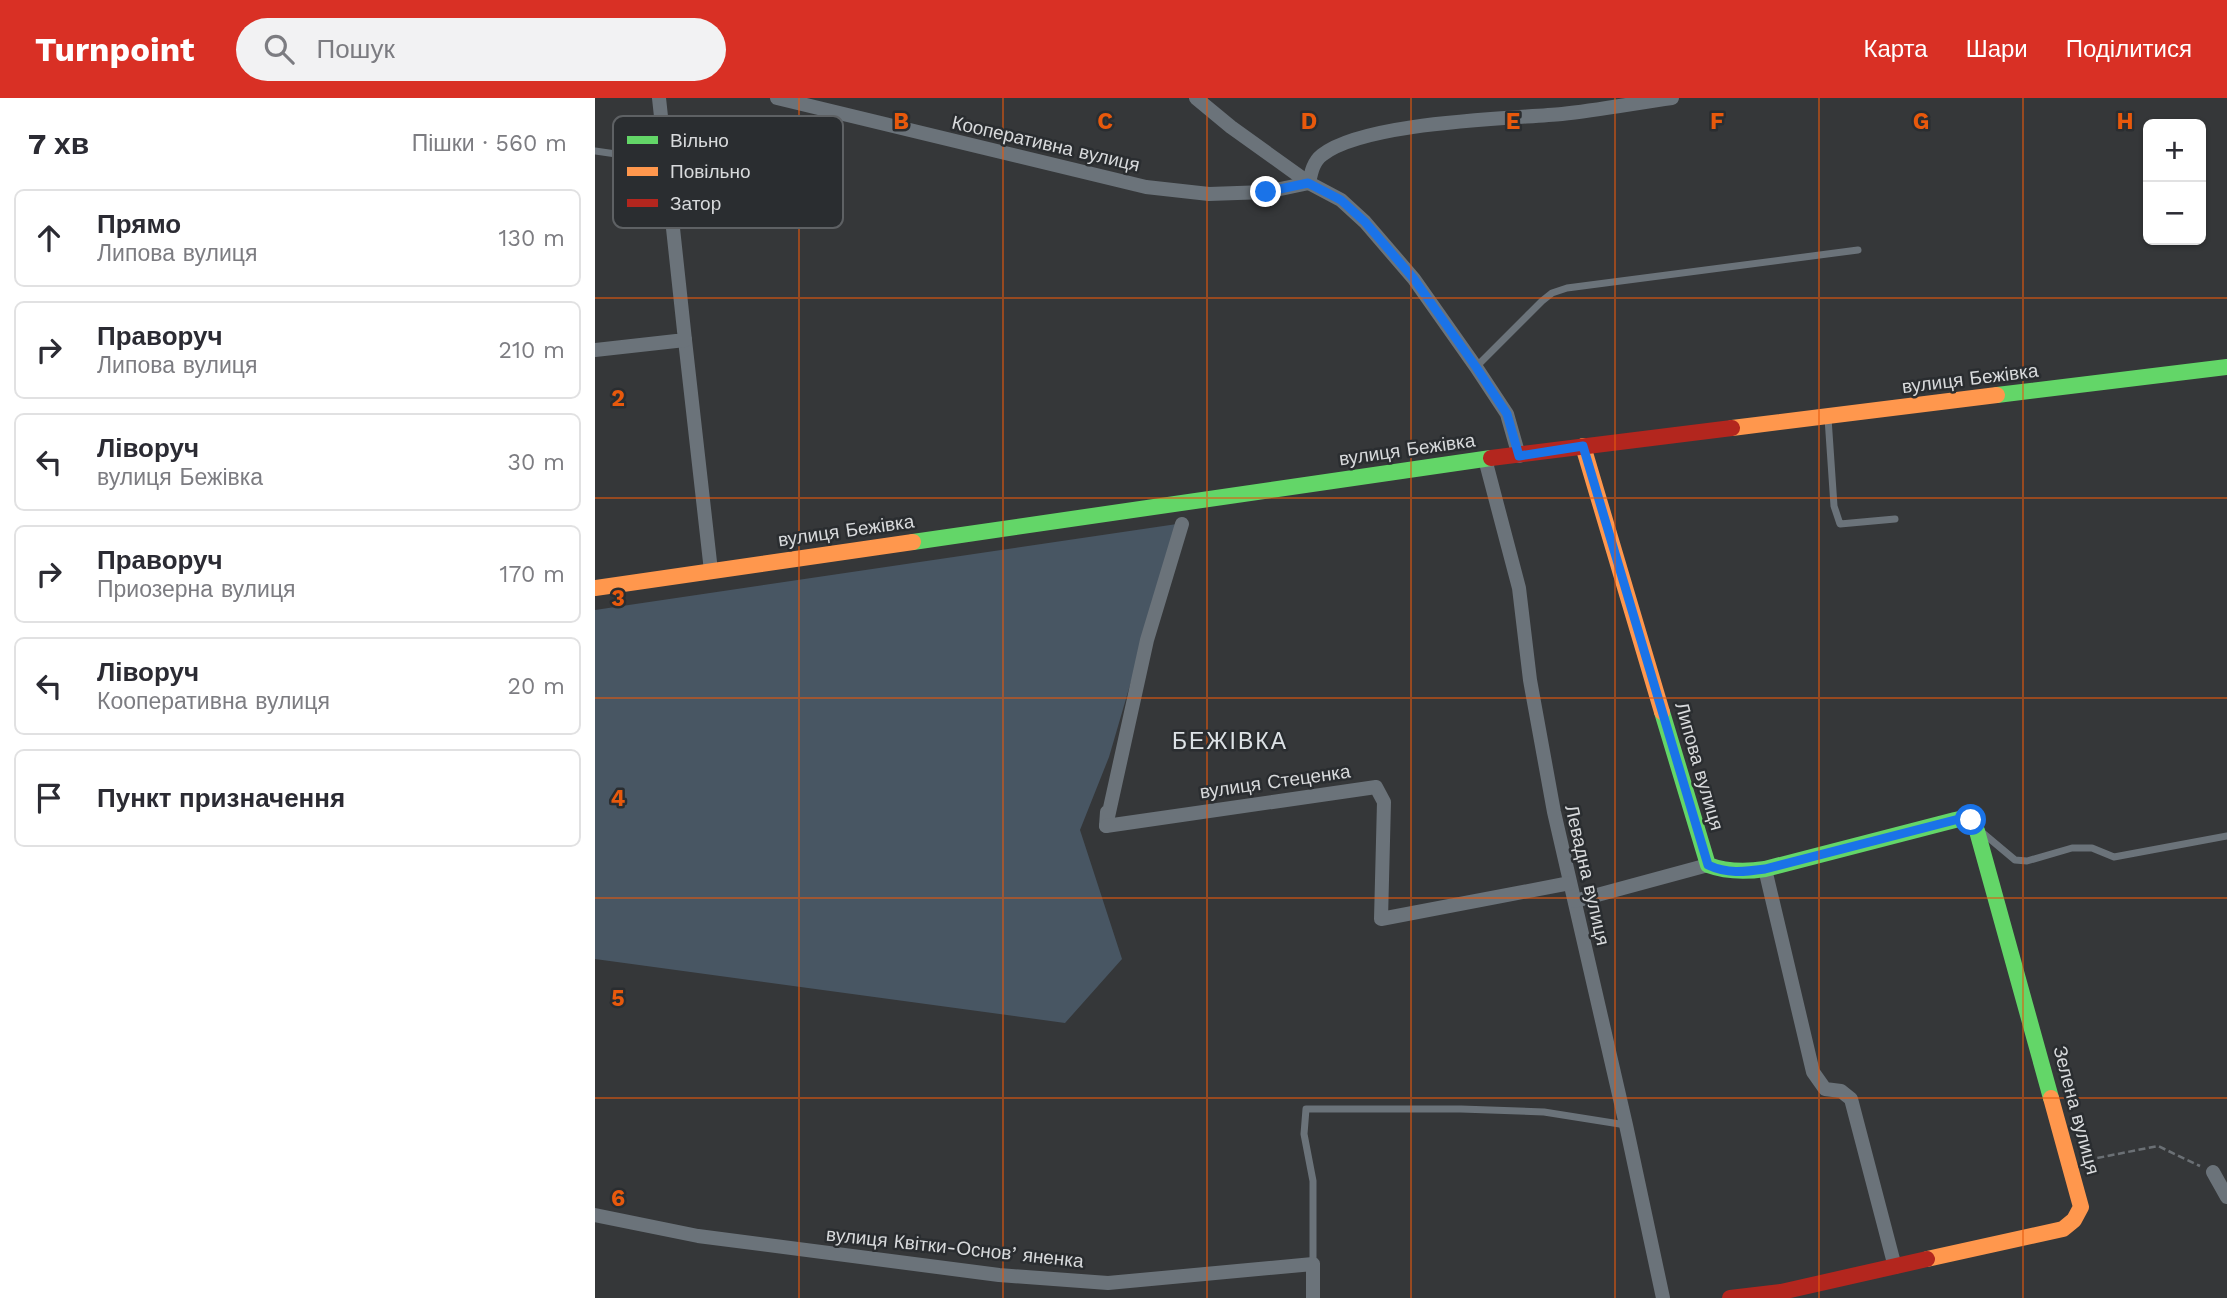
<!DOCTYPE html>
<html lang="uk">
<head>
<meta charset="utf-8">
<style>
  :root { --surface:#fff; --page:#f2f2f3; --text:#2b2b33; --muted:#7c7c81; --line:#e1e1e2; --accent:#d93025 }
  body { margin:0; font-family:"Work Sans",sans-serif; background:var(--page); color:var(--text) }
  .controls { position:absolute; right:21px; top:21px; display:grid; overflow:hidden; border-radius:10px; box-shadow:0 2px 5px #0004 }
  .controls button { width:63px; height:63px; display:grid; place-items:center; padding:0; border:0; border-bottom:2px solid var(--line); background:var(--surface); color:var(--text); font:35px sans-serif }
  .stop { position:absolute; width:21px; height:21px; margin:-16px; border:5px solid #1a73e8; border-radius:50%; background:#fff }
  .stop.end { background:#1a73e8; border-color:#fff; box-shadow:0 2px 7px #0008 }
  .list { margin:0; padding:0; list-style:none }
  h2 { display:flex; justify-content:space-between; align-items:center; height:91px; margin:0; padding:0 28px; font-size:30px }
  h2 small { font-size:23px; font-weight:400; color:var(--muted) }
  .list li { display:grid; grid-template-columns:46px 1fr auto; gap:21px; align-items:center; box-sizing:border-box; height:98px; margin:0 14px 14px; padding:0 14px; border:2px solid var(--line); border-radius:10px }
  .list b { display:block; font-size:26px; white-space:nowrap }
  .list p { margin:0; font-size:23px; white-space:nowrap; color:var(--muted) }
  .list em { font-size:23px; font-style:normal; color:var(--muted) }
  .icon { flex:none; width:38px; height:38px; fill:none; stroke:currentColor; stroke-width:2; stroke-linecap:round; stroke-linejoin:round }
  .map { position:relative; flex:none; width:1632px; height:1200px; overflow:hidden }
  header { display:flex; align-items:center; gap:42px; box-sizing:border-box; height:98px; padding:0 35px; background:var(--accent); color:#fff }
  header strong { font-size:33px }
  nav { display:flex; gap:38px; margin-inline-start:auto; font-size:24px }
  .search { width:490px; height:63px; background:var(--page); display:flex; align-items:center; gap:18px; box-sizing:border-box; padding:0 24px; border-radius:38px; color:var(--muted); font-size:26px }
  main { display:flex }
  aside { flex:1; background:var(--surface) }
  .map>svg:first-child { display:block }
  .green { fill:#485663 }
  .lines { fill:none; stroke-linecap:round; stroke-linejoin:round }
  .path { stroke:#6b7075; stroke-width:2.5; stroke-dasharray:7 3.5; stroke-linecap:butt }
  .lane { stroke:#6b737a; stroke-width:7 }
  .street { stroke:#6b737a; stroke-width:14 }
  .fast { stroke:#63d668; stroke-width:16 }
  .slow { stroke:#ff974d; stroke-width:16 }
  .jam { stroke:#b3261e; stroke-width:16 }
  .route { stroke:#1a73e8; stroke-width:9 }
  .grid { fill:none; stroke:#e8590c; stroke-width:2; stroke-opacity:0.55 }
  .labels { text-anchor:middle; stroke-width:5; stroke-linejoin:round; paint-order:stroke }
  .street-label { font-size:19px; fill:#d8dadc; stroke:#2a2d30 }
  .quarter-label { font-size:23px; letter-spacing:2px; fill:#dde2e6; stroke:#2a2d30 }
  .key { fill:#2a2d30; stroke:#5e6164; stroke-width:2 }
  .key-label { font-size:19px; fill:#d8dadc }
  .grid-label { font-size:23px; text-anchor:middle; font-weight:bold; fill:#e8590c; stroke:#2a2d30; stroke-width:5; stroke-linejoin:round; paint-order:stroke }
</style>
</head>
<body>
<header>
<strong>Turnpoint</strong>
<div class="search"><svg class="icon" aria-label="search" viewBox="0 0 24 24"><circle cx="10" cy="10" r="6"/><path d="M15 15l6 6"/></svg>Пошук</div>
<nav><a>Карта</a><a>Шари</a><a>Поділитися</a></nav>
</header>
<main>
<aside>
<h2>7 хв<small>Пішки · 560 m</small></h2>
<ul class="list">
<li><svg class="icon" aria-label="ahead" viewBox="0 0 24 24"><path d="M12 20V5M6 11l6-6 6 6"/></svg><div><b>Прямо</b><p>Липова вулиця</p></div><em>130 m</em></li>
<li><svg class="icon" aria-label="right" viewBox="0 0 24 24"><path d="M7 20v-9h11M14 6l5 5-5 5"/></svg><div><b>Праворуч</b><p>Липова вулиця</p></div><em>210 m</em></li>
<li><svg class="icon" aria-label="left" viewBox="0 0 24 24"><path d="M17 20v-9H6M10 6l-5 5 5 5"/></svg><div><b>Ліворуч</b><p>вулиця Бежівка</p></div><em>30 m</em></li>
<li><svg class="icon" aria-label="right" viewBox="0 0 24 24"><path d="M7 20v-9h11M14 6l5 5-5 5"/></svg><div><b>Праворуч</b><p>Приозерна вулиця</p></div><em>170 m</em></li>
<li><svg class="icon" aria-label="left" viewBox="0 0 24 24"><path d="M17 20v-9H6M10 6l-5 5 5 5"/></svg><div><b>Ліворуч</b><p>Кооперативна вулиця</p></div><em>20 m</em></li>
<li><svg class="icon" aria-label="arrive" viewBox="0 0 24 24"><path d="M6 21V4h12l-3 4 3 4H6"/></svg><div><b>Пункт призначення</b></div></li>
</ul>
</aside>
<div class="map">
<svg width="1632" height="1200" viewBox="0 0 1632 1200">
  <rect width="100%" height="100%" fill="#353739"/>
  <polygon class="green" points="582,426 514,659 485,732 527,861 470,925 0,861 0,512"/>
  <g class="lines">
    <polyline class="path" points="1492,1062 1563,1048 1605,1068"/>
    <g class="lane">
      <polyline points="0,53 42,59 71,58"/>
      <polyline points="881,269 947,203 957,195 972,190 1263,152"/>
      <polyline points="1233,320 1239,408 1245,426 1300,421"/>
      <polyline points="1389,736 1420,762 1432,763 1477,750 1497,750 1519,759 1632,738"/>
      <polyline points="718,1166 718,1083 709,1036 711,1011 866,1011 949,1014 1031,1027"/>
    </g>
    <g class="street">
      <polyline points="182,0 551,89 614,96 671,94 714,85"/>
      <polyline points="601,0 636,29 714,85 746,102 770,124 819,181 881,269 912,316 924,358"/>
      <path d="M714,85C716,75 718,64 727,57C769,24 910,21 967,16C1004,12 1041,5 1077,0"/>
      <polyline points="90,242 116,473"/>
      <polyline points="0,252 90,242 64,0"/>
      <polyline points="890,361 924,490 935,582 959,714 1031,1027 1068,1200"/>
      <polyline points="512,714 511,728 552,542 587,426"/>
      <polyline points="511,728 781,689 789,704 786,821 975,785"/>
      <polyline points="1170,771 1218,974 1230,991 1246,993 1256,1001 1300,1169"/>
      <polyline points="980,803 1113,767"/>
      <polyline points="1618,1074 1632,1099"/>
      <polyline points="0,1117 103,1138 404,1177 513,1185 718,1166 718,1200"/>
    </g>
    <g class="fast">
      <polyline points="1402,297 1632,269"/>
      <polyline points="318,444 896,360"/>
      <path d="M1067,614L1113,767C1132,774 1150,774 1170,771L1360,722L1369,720L1376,722L1382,733L1456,1000"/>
    </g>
    <g class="slow">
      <polyline points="1137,330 1402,297"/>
      <polyline points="988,348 1067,614"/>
      <polyline points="0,490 318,444"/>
      <polyline points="1332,1161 1468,1131 1479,1122 1486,1109 1456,1000"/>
    </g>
    <g class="jam">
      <polyline points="896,360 1137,330"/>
      <polyline points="1135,1200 1186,1194 1332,1161"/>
    </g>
  </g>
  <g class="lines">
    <path class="route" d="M671,94L713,85L746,102L770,124L819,181L881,269L912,316L924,358L988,348L1113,767C1132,776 1149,774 1170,771L1360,722L1368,720L1376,722"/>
  </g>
  <path class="grid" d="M204,0V1200M408,0V1200M612,0V1200M816,0V1200M1020,0V1200M1224,0V1200M1428,0V1200M0,200H1632M0,400H1632M0,600H1632M0,800H1632M0,1000H1632"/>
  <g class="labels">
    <g class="street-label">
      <text transform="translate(451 45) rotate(13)" y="7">Кооперативна вулиця</text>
      <text transform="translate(1375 280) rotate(-7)" y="7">вулиця Бежівка</text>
      <text transform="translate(812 351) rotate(-8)" y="7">вулиця Бежівка</text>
      <text transform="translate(251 432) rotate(-8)" y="7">вулиця Бежівка</text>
      <text transform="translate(1105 668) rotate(74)" y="7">Липова вулиця</text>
      <text transform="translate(680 683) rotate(-8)" y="7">вулиця Стеценка</text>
      <text transform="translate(993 777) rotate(77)" y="7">Левадна вулиця</text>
      <text transform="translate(1482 1012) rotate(75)" y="7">Зелена вулиця</text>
      <text transform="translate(360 1149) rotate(6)" y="7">вулиця Квітки-Основʼяненка</text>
    </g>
    <g class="quarter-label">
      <text x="635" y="651">БЕЖІВКА</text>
    </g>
  </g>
  <rect x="18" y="18" width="230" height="112" rx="10" class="key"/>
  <rect x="32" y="38" width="31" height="8" fill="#63d668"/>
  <rect x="32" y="69" width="31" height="9" fill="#ff974d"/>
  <rect x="32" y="101" width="31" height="8" fill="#b3261e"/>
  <g class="key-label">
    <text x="75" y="49">Вільно</text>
    <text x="75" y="80">Повільно</text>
    <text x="75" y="112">Затор</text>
  </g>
  <g class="grid-label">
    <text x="306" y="31">B</text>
    <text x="510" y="31">C</text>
    <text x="714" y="31">D</text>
    <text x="918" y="31">E</text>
    <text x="1122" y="31">F</text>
    <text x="1326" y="31">G</text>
    <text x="1530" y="31">H</text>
    <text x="23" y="308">2</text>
    <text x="23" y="508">3</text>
    <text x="23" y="708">4</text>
    <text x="23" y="908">5</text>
    <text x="23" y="1108">6</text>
  </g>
</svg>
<div class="controls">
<button>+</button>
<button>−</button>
</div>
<div class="stop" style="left:1376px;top:722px"></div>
<div class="stop end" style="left:671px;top:94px"></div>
</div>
</main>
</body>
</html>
